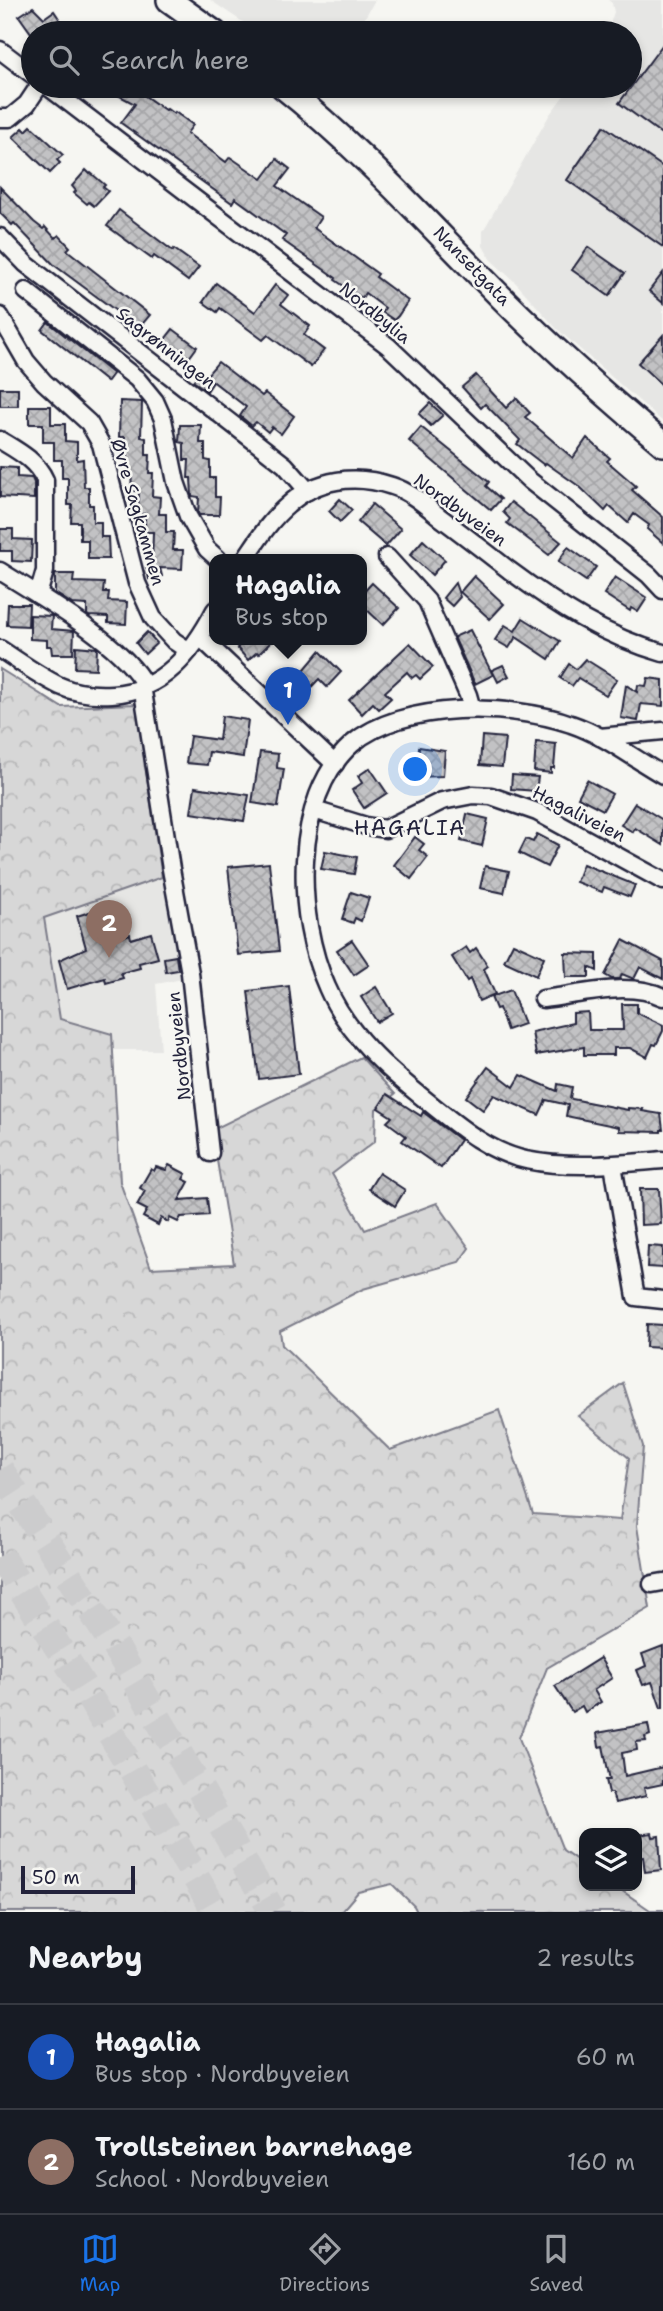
<!DOCTYPE html>
<html lang="en">
<head>
<meta charset="utf-8">
<style>
  :root { --surface:#171b24; --page:#242831; --text:#f1f3f6; --muted:#9ea1a6; --line:#363941; --accent:#1a73e8 }
  body { margin:0; font-family:"Shantell Sans",sans-serif; background:var(--page); color:var(--text) }
  .controls { position:absolute; right:21px; bottom:21px; display:grid; overflow:hidden; border-radius:14px; box-shadow:0 4px 10px #0003 }
  .controls button { width:63px; height:63px; display:grid; place-items:center; padding:0; border:0; border-bottom:2px solid var(--line); background:var(--surface); color:var(--text); font:35px sans-serif }
  .scale { position:absolute; left:21px; bottom:18px; width:114px; box-sizing:border-box; padding-left:7px; border:4px solid #22223b; border-top:0; font-size:19px; line-height:24px; white-space:nowrap; color:#22223b; -webkit-text-stroke:5px #f6f6f2; paint-order:stroke }
  .you { position:absolute; left:416px; top:770px; width:24px; height:24px; margin:-18px; border:5px solid #fff; border-radius:50%; background:#1a73e8; box-shadow:0 0 0 10px #1a73e833 }
  .badge { display:grid; place-items:center; width:46px; height:46px; border-radius:50%; background:var(--accent); color:#fff; font-size:23px; font-weight:700 }
  .pin { position:absolute; translate:-50% -58px; filter:drop-shadow(0 2px 4px #0008) }
  .pin::after { content:''; position:absolute; top:37px; width:24px; height:21px; background:inherit; clip-path:polygon(0 0,100% 0,50% 100%) }
  .popup { position:absolute; left:209px; top:554px; width:158px; height:91px; box-sizing:border-box; display:grid; place-content:center; border-radius:14px; background:var(--surface); filter:drop-shadow(0 2px 5px #0005); font-size:23px; white-space:nowrap; color:var(--muted) }
  .popup b { font-size:26px; color:var(--text) }
  .popup::after { content:''; position:absolute; left:50%; top:100%; margin-left:-14px; border:14px solid transparent; border-top-color:var(--surface) }
  .list { margin:0; padding:0; list-style:none }
  h2 { display:flex; justify-content:space-between; align-items:center; height:91px; margin:0; padding:0 28px; font-size:30px }
  h2 small { font-size:23px; font-weight:400; color:var(--muted) }
  .list li { display:grid; grid-template-columns:46px 1fr auto; gap:21px; align-items:center; box-sizing:border-box; height:105px; padding:0 28px; border-top:2px solid var(--line) }
  .list b { display:block; font-size:26px; white-space:nowrap }
  .list p { margin:0; font-size:23px; white-space:nowrap; color:var(--muted) }
  .list em { font-size:23px; font-style:normal; color:var(--muted) }
  .icon { flex:none; width:38px; height:38px; fill:none; stroke:currentColor; stroke-width:2; stroke-linecap:round; stroke-linejoin:round }
  .map { position:relative; flex:none; width:663px; height:1912px; overflow:hidden }
  .search { position:absolute; background:var(--surface); box-shadow:0 4px 10px #0003; left:21px; right:21px; top:21px; height:77px; display:flex; align-items:center; gap:18px; box-sizing:border-box; padding:0 24px; border-radius:38px; color:var(--muted); font-size:26px }
  .sheet { height:301px; background:var(--surface) }
  nav { display:flex; justify-content:space-around; align-items:center; box-sizing:border-box; height:98px; border-top:2px solid var(--line); background:var(--surface); font-size:19px; color:var(--muted) }
  nav a { display:grid; justify-items:center; gap:4px }
  nav .on { color:var(--accent) }
  .map>svg:first-child { display:block }
  .built { fill:#e6e6e4 }
  .forest { fill:url(#forest-crowns); stroke:#7c7c89; stroke-width:2 }
  .building { fill:url(#building-cross-hatch); stroke:#22223b; stroke-width:2 }
  .lines { fill:none; stroke-linecap:round; stroke-linejoin:round }
  .highway-tunnel { stroke:#cccccd; stroke-width:28; stroke-dasharray:28 14; stroke-linecap:butt }
  .street-casing { stroke:#22223b; stroke-width:21 }
  .secondary-casing { stroke:#22223b; stroke-width:28 }
  .street { stroke:#f6f6f2; stroke-width:16 }
  .secondary { stroke:#f6f6f2; stroke-width:23 }
  .labels { text-anchor:middle; stroke-width:5; stroke-linejoin:round; paint-order:stroke }
  .street-label { font-size:18px; fill:#22223b; stroke:#f6f6f2 }
  .quarter-label { font-size:21px; letter-spacing:2px; fill:#22223b; stroke:#f6f6f2 }
</style>
</head>
<body>
<div class="map">
<svg width="663" height="1912" viewBox="0 0 663 1912">
  <defs>
    <pattern id="forest-crowns" width="20" height="18" patternUnits="userSpaceOnUse" patternTransform="scale(1.75)"><rect width="20" height="18" fill="#d7d7d7"/><path d="M2 6a3 3 0 1 1 6 0M12 15a3 3 0 1 1 6 0" fill="none" stroke="#b8b8b9"/></pattern>
    <pattern id="building-cross-hatch" width="8" height="8" patternUnits="userSpaceOnUse" patternTransform="scale(1.75)"><rect width="8" height="8" fill="#c2c2c4"/><path d="M0 0l8 8M0 8l8-8" fill="none" stroke="#a6a6a9"/></pattern>
  </defs>
  <rect width="100%" height="100%" fill="#f6f6f2"/>
  <filter id="ink" filterUnits="userSpaceOnUse"><feTurbulence type="fractalNoise" baseFrequency=".0143" numOctaves="2"/><feDisplacementMap in="SourceGraphic" scale="14" xChannelSelector="R" yChannelSelector="G"/><feConvolveMatrix kernelMatrix="1 2 1 2 8 2 1 2 1" color-interpolation-filters="sRGB"/></filter>
  <g filter="url(#ink)">
    <g class="built">
      <polygon points="210,0 375,0 356,33 259,33"/>
      <polygon points="608,0 663,0 663,422 556,328 516,283 491,260 483,246 483,231 550,114 571,86 630,86 630,33 607,33 614,12 612,3"/>
      <polygon points="162,877 183,979 156,984 161,1050 113,1050 112,1034 60,1019 44,918"/>
    </g>
    <polygon class="forest" points="0,669 61,707 136,704 162,877 44,918 60,1019 112,1034 120,1182 151,1268 234,1264 212,1130 361,1057 395,1094 376,1109 375,1141 332,1174 365,1230 437,1203 469,1248 459,1262 363,1289 280,1331 282,1345 390,1450 499,1410 533,1514 620,1520 629,1458 578,1416 623,1383 643,1446 637,1526 650,1608 547,1668 519,1738 563,1850 584,1865 584,1886 615,1886 650,1910 663,1910 663,1912 417,1912 414,1906 392,1884 358,1892 341,1912 0,1912"/>
    <g class="building">
      <polygon points="33,7 44,18 54,11 66,29 60,33 31,33 19,16"/>
      <polygon points="663,44 663,135 619,103"/>
      <polygon points="101,86 142,86 138,91 165,110 167,109 174,114 175,112 193,125 187,133 226,162 230,157 262,179 277,159 290,169 277,186 321,217 314,228 378,274 376,277 408,301 398,316 394,320 382,312 385,308 365,293 362,298 335,280 336,278 282,240 286,235 235,198 232,203 121,123 135,104"/>
      <polygon points="31,126 63,155 57,160 60,163 50,173 13,137 23,128 26,131"/>
      <polygon points="604,126 663,167 663,247 567,180"/>
      <polygon points="86,170 90,174 91,173 105,185 103,187 108,191 94,206 89,202 87,204 74,193 76,191 72,186"/>
      <polygon points="0,187 34,222 43,229 45,227 55,238 59,235 70,247 67,250 150,315 139,328 54,265 14,223 12,225 0,213"/>
      <polygon points="119,210 173,251 174,249 199,267 188,281 154,256 152,259 107,226"/>
      <polygon points="588,247 625,273 609,296 572,270"/>
      <polygon points="663,273 663,303 649,291"/>
      <polygon points="216,283 255,312 275,285 288,295 281,304 310,326 304,335 324,350 311,367 268,335 263,340 220,308 217,312 203,302"/>
      <polygon points="48,322 113,374 107,382 42,330"/>
      <polygon points="173,329 197,347 186,362 162,343"/>
      <polygon points="663,335 663,386 638,363"/>
      <polygon points="218,362 262,396 265,393 294,416 281,434 272,427 268,432 256,422 252,426 240,416 246,407 206,376"/>
      <polygon points="200,372 213,382 207,391 193,381"/>
      <polygon points="476,375 506,408 516,398 530,413 525,417 573,458 587,438 610,458 607,461 636,486 632,490 663,517 663,543 647,529 649,525 634,514 628,523 609,506 605,511 580,487 546,463 544,465 517,444 520,440 485,404 481,408 462,387"/>
      <rect x="0" y="388" width="18" height="18"/>
      <polygon points="120,401 142,402 141,437 146,438 146,455 150,455 149,473 153,473 152,496 160,497 159,514 166,514 166,532 174,532 173,550 183,550 182,569 160,568 162,576 149,579 146,566 152,564 153,532 145,532 145,514 138,514 139,491 131,491 132,472 128,472 128,455 124,454 125,437 119,437"/>
      <polygon points="430,403 443,415 431,426 419,414"/>
      <polygon points="29,406 51,406 51,424 65,424 65,441 77,442 77,460 83,459 84,487 89,487 89,505 93,505 93,522 101,522 101,537 108,537 109,559 88,559 88,540 80,540 80,522 71,522 72,505 68,505 68,478 62,478 62,460 54,460 54,442 43,442 43,424 29,424"/>
      <polygon points="180,425 201,425 200,443 205,443 205,460 210,461 210,478 215,478 215,497 220,497 219,515 199,515 198,513 199,497 192,496 191,478 188,478 189,460 184,460 184,443 179,442"/>
      <polygon points="421,427 489,482 486,486 501,499 491,510 409,441"/>
      <polygon points="0,467 17,468 17,477 32,478 34,483 34,499 0,497"/>
      <polygon points="340,499 352,510 340,522 329,511"/>
      <polygon points="511,502 561,542 549,555 507,523 510,519 503,512"/>
      <polygon points="372,504 401,529 386,546 358,522"/>
      <polygon points="0,529 13,529 13,539 32,540 31,562 12,561 12,551 0,551"/>
      <polygon points="423,540 445,560 432,575 410,555"/>
      <polygon points="568,547 596,567 586,581 558,562"/>
      <polygon points="55,574 74,574 73,582 104,583 103,592 109,592 108,601 127,602 126,624 108,623 108,617 89,616 87,615 87,605 72,604 55,593"/>
      <polygon points="474,576 504,604 490,619 460,592"/>
      <polygon points="615,577 647,598 638,612 631,608 630,611 604,594"/>
      <polygon points="372,583 399,608 383,625 361,604 361,595"/>
      <polygon points="455,583 460,597 452,606 443,598"/>
      <polygon points="8,604 29,604 28,626 7,625"/>
      <polygon points="30,615 52,616 51,629 74,631 73,654 52,654 51,646 47,646 47,640 30,639"/>
      <polygon points="523,618 560,641 549,659 516,637 509,648 495,640 505,625 515,631"/>
      <polygon points="470,630 493,675 475,684 454,637"/>
      <polygon points="147,632 157,643 145,654 136,643"/>
      <polygon points="245,639 274,639 259,654 257,652 248,660 237,648"/>
      <polygon points="410,643 433,667 420,679 416,675 412,678 407,672 385,692 391,698 379,709 373,703 362,714 349,700"/>
      <polygon points="76,646 97,648 96,669 75,668"/>
      <polygon points="320,651 341,672 327,687 319,679 300,699 289,688"/>
      <polygon points="585,659 617,679 606,695 578,678 572,686 560,678 569,664 576,669"/>
      <polygon points="503,665 509,676 498,682 492,670"/>
      <polygon points="648,678 663,680 663,706 641,704 638,721 621,718 626,685 637,692 638,685 646,686"/>
      <polygon points="222,716 248,720 243,757 209,752 207,765 186,763 190,736 219,740"/>
      <polygon points="482,736 505,738 502,767 480,765"/>
      <polygon points="536,742 556,744 554,768 551,768 551,773 534,771"/>
      <polygon points="419,747 445,751 443,776 417,777"/>
      <polygon points="260,752 278,754 277,768 284,769 278,807 252,803"/>
      <polygon points="370,768 387,793 364,808 352,790 362,783 358,776"/>
      <polygon points="512,775 538,777 536,791 511,789"/>
      <polygon points="587,780 612,794 603,810 578,797"/>
      <polygon points="195,787 249,795 244,821 191,813"/>
      <polygon points="635,803 663,820 663,845 635,828 633,832 621,825"/>
      <polygon points="467,814 488,819 482,846 461,841"/>
      <polygon points="537,834 558,845 547,867 519,853 526,839 533,842"/>
      <polygon points="415,837 424,844 419,850 428,857 411,879 394,865"/>
      <polygon points="325,851 357,857 354,874 321,869"/>
      <polygon points="269,863 279,951 238,955 228,867"/>
      <polygon points="583,864 635,885 630,897 604,887 602,892 576,882"/>
      <polygon points="485,866 509,871 504,893 480,888"/>
      <polygon points="351,892 369,898 361,921 355,918 353,923 342,919"/>
      <polygon points="115,909 124,936 130,934 131,939 151,933 158,958 139,963 140,968 121,973 123,978 106,983 105,978 67,989 59,960 86,948 77,916 96,910 98,913"/>
      <polygon points="352,940 369,965 354,975 337,950"/>
      <polygon points="623,940 663,961 663,979 640,967 634,979 622,974 620,979 612,979 605,975"/>
      <polygon points="513,943 544,957 536,976 504,961"/>
      <polygon points="466,947 470,953 476,948 488,966 484,969 495,994 479,1001 470,979 467,981 452,957"/>
      <polygon points="565,953 597,954 597,971 589,967 589,977 566,977"/>
      <polygon points="176,956 178,970 166,972 164,958"/>
      <polygon points="289,986 299,1074 259,1079 248,991"/>
      <polygon points="376,987 392,1013 377,1022 361,997"/>
      <polygon points="511,990 524,1024 507,1030 499,1008 496,1009 491,997"/>
      <polygon points="622,1004 637,1004 637,1013 663,1025 663,1031 656,1045 653,1044 647,1057 630,1048 614,1048 614,1055 584,1055 584,1047 536,1055 532,1032 573,1023 573,1013 588,1012 589,1030 623,1030"/>
      <polygon points="488,1067 514,1087 521,1075 557,1091 558,1084 572,1087 570,1098 572,1099 628,1110 628,1108 643,1109 642,1111 661,1114 663,1130 661,1130 661,1132 619,1131 619,1127 566,1116 568,1105 546,1100 539,1115 494,1095 483,1110 466,1097"/>
      <polygon points="387,1094 421,1116 423,1112 460,1140 441,1168 402,1141 406,1136 387,1122 392,1117 378,1108"/>
      <polygon points="169,1165 186,1174 183,1179 189,1182 179,1200 207,1198 209,1215 181,1217 178,1222 170,1218 168,1222 161,1218 158,1225 143,1217 147,1210 137,1205 145,1191 140,1188 151,1169 154,1171 156,1167 166,1170"/>
      <polygon points="379,1173 405,1190 395,1206 369,1189"/>
      <polygon points="640,1189 659,1189 661,1224 641,1225"/>
      <polygon points="648,1246 663,1247 663,1268 647,1267"/>
      <polygon points="647,1324 663,1325 663,1348 646,1347"/>
      <polygon points="663,1646 663,1708 661,1708 652,1682 643,1685 637,1670 646,1666 642,1654"/>
      <polygon points="600,1658 612,1678 594,1690 601,1702 585,1712 582,1706 572,1712 555,1686"/>
      <polygon points="648,1724 650,1735 645,1737 646,1741 636,1742 637,1750 622,1753 625,1776 663,1767 663,1784 644,1788 646,1796 615,1803 612,1793 609,1793 606,1780 610,1780 603,1746 599,1747 597,1733"/>
      <polygon points="652,1833 653,1837 659,1836 661,1870 645,1872 643,1857 637,1858 637,1835"/>
    </g>
    <g class="lines">
      <g class="highway-tunnel">
        <polyline points="0,1470 119,1653 273,1912"/>
        <polyline points="0,1556 84,1688 216,1912"/>
      </g>
      <g class="street-casing">
        <g id="street">
          <polyline points="0,50 33,75"/>
          <polyline points="47,86 388,346 529,480 649,575 663,590"/>
          <polyline points="0,118 10,118 27,104 39,86"/>
          <polyline points="0,237 26,264 285,465 308,491"/>
          <polyline points="26,291 137,379 155,401 163,419 176,482 188,516 207,549 218,559"/>
          <polyline points="0,316 26,361 44,382 89,423 101,444 137,583 153,618 174,641 189,651"/>
          <path d="M0,440C18,451 36,460 45,480V571L38,595"/>
          <polyline points="387,557 427,601 468,695 472,709"/>
          <path d="M245,559C258,540 270,520 288,505C317,478 356,474 392,486C411,492 426,506 441,518C464,535 486,552 509,570C556,605 606,637 663,653"/>
          <path d="M0,571C41,597 115,639 141,679L171,869L190,973L210,1153"/>
          <polyline points="200,637 335,764"/>
          <path d="M0,649C20,662 39,676 60,686C77,694 94,695 112,694C163,691 193,652 215,610"/>
          <polyline points="600,737 663,731"/>
          <path d="M663,775C633,758 604,735 571,724C513,703 401,701 352,744C291,798 296,919 327,987C347,1034 388,1070 427,1101C457,1125 488,1152 526,1160C570,1169 618,1164 663,1160"/>
          <polyline points="314,810 366,826 385,829 442,801 473,795 491,796 537,812 663,881"/>
          <path d="M543,999C580,995 627,980 663,997"/>
          <polyline points="613,1165 636,1297 663,1300"/>
          <polyline points="652,1584 663,1582"/>
        </g>
      </g>
      <g class="secondary-casing">
        <g id="secondary">
          <polyline points="169,0 215,33"/>
          <path d="M282,86C361,149 429,225 501,297C553,349 607,397 663,444"/>
        </g>
      </g>
      <use href="#street" class="street"/>
      <use href="#secondary" class="secondary"/>
    </g>
  </g>
  <g class="labels">
    <g class="street-label">
      <text transform="translate(472 266) rotate(46)" y="6">Nansetgata</text>
      <text transform="translate(375 313) rotate(39)" y="6">Nordbylia</text>
      <text transform="translate(166 348) rotate(38)" y="6">Sagrønningen</text>
      <text transform="translate(460 510) rotate(36)" y="6">Nordbyveien</text>
      <text transform="translate(138 512) rotate(74)" y="6">Øvre Sagkammen</text>
      <text transform="translate(579 814) rotate(27)" y="6">Hagaliveien</text>
      <text transform="translate(179 1046) rotate(-96)" y="6">Nordbyveien</text>
    </g>
    <g class="quarter-label">
      <text x="410" y="835">HAGALIA</text>
    </g>
  </g>
</svg>
<div class="controls">
<button><svg class="icon" aria-label="layers" viewBox="0 0 24 24"><path d="M12 4l9 5-9 5-9-5zM3 14l9 5 9-5"/></svg></button>
</div>
<div class="scale">50 m</div>
<div class="you"></div>
<div class="pin badge" style="left:288px;top:725px;background:#1a4fb4">1</div>
<div class="popup"><b>Hagalia</b>Bus stop</div>
<div class="pin badge" style="left:109px;top:958px;background:#8d6e63">2</div>
<div class="search"><svg class="icon" aria-label="search" viewBox="0 0 24 24"><circle cx="10" cy="10" r="6"/><path d="M15 15l6 6"/></svg>Search here</div>
</div>
<section class="sheet">
<h2>Nearby<small>2 results</small></h2>
<ul class="list">
<li><span class="badge" style="background:#1a4fb4">1</span><div><b>Hagalia</b><p>Bus stop · Nordbyveien</p></div><em>60 m</em></li>
<li><span class="badge" style="background:#8d6e63">2</span><div><b>Trollsteinen barnehage</b><p>School · Nordbyveien</p></div><em>160 m</em></li>
</ul>
</section>
<nav>
<a class="on"><svg class="icon" aria-label="map" viewBox="0 0 24 24"><path d="M3 6l6-2 6 2 6-2v14l-6 2-6-2-6 2zM9 4v14M15 6v14"/></svg>Map</a>
<a><svg class="icon" aria-label="directions" viewBox="0 0 24 24"><path d="M12 3l9 9-9 9-9-9zM9 14v-3h6M13 9l2 2-2 2"/></svg>Directions</a>
<a><svg class="icon" aria-label="saved" viewBox="0 0 24 24"><path d="M7 4h10v16l-5-4-5 4z"/></svg>Saved</a>
</nav>
</body>
</html>
